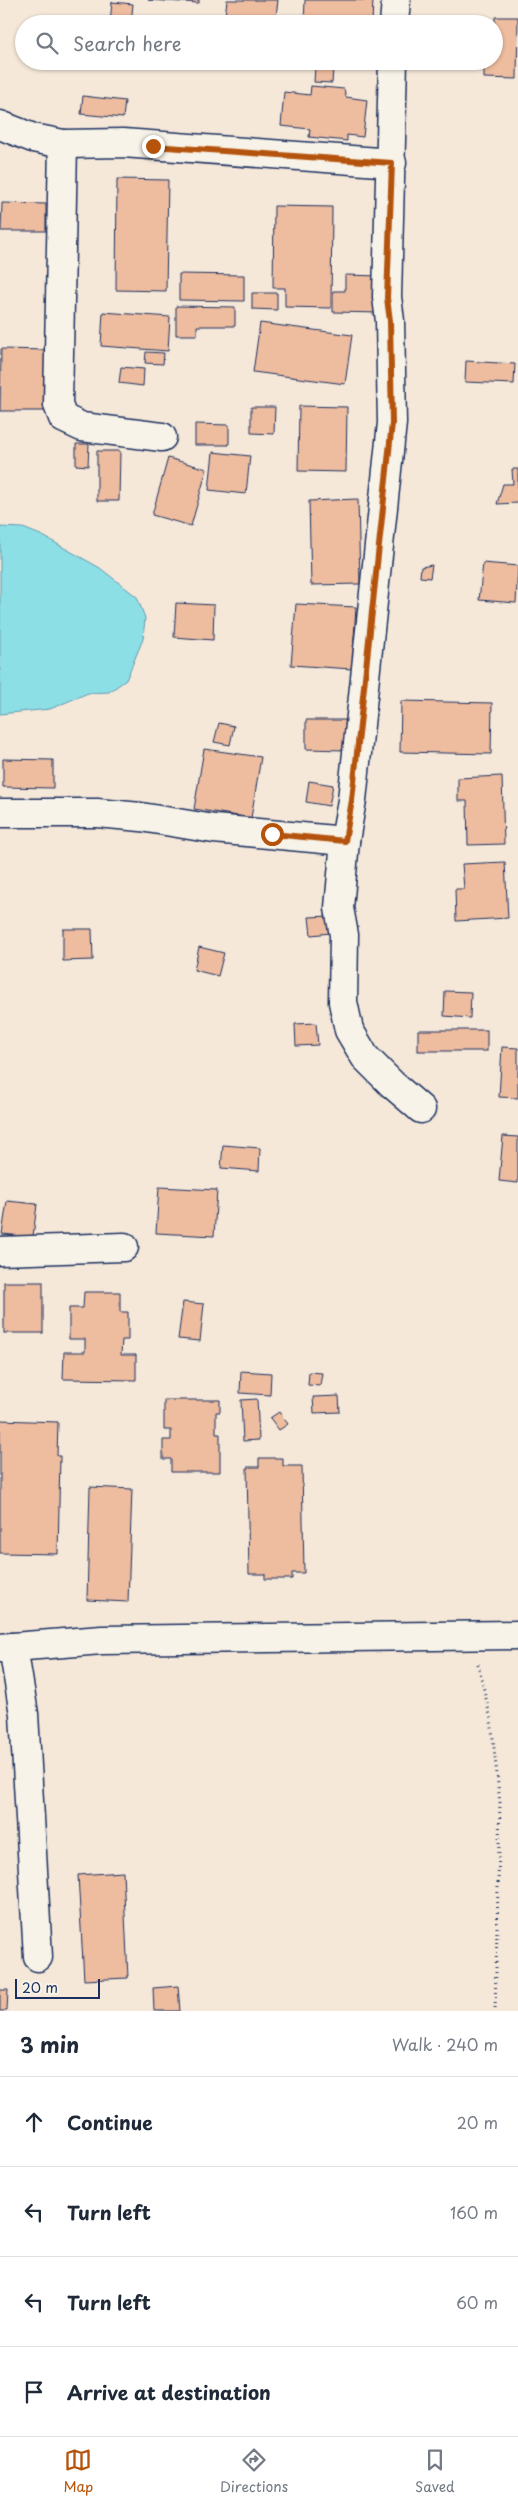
<!DOCTYPE html>
<html lang="en">
<head>
<meta charset="utf-8">
<style>
  :root { --surface:#fff; --page:#f6f6f7; --text:#1f2937; --muted:#747a83; --line:#e0e1e3; --accent:#b45309 }
  body { margin:0; font-family:"Playpen Sans",sans-serif; background:var(--page); color:var(--text) }
  .scale { position:absolute; left:15px; bottom:12px; width:85px; box-sizing:border-box; padding-left:5px; border:2px solid #1b2f5e; border-top:0; font-size:14px; line-height:18px; white-space:nowrap; color:#1b2f5e; -webkit-text-stroke:4px #f7f3e8; paint-order:stroke }
  .stop { position:absolute; width:15px; height:15px; margin:-11px; border:4px solid #b45309; border-radius:50%; background:#fff }
  .stop.end { background:#b45309; border-color:#fff; box-shadow:0 1px 5px #0008 }
  .list { margin:0; padding:0; list-style:none }
  h2 { display:flex; justify-content:space-between; align-items:center; height:65px; margin:0; padding:0 20px; font-size:21px }
  h2 small { font-size:16px; font-weight:400; color:var(--muted) }
  .list li { display:grid; grid-template-columns:32px 1fr auto; gap:15px; align-items:center; box-sizing:border-box; height:90px; padding:0 20px; border-top:1px solid var(--line) }
  .list b { display:block; font-size:19px; white-space:nowrap }
  .list em { font-size:16px; font-style:normal; color:var(--muted) }
  .icon { flex:none; width:28px; height:28px; fill:none; stroke:currentColor; stroke-width:2; stroke-linecap:round; stroke-linejoin:round }
  .map { position:relative; flex:none; width:518px; height:2011px; overflow:hidden }
  .search { position:absolute; background:var(--surface); box-shadow:0 1px 4px #0004; left:15px; right:15px; top:15px; height:55px; display:flex; align-items:center; gap:12px; box-sizing:border-box; padding:0 18px; border-radius:28px; color:var(--muted); font-size:19px }
  .sheet { height:425px; background:var(--surface) }
  nav { display:flex; justify-content:space-around; align-items:center; box-sizing:border-box; height:70px; border-top:1px solid var(--line); background:var(--surface); font-size:14px; color:var(--muted) }
  nav a { display:grid; justify-items:center; gap:2px }
  nav .on { color:var(--accent) }
  .map>svg:first-child { display:block }
  .water { fill:#8ddfe6; stroke:#5f99b0 }
  .building { fill:#eebc9f; stroke:#1b2f5e }
  .lines { fill:none; stroke-linecap:round; stroke-linejoin:round }
  .minor-casing { stroke:#1b2f5e; stroke-width:31 }
  .path { stroke:#1b2f5e; stroke-width:3; stroke-dasharray:1 4; stroke-linecap:butt }
  .minor { stroke:#f7f3e8; stroke-width:28 }
  .route { stroke:#b45309; stroke-width:6 }
</style>
</head>
<body>
<div class="map">
<svg width="518" height="2011" viewBox="0 0 518 2011">
  <rect width="100%" height="100%" fill="#f5e8d9"/>
  <filter id="ink" filterUnits="userSpaceOnUse"><feTurbulence type="fractalNoise" baseFrequency=".02" numOctaves="2"/><feDisplacementMap in="SourceGraphic" scale="10" xChannelSelector="R" yChannelSelector="G"/><feConvolveMatrix kernelMatrix="1 2 1 2 8 2 1 2 1" color-interpolation-filters="sRGB"/></filter>
  <g filter="url(#ink)">
    <polygon class="water" points="0,527 23,528 43,536 100,568 137,597 145,618 143,639 126,680 109,692 88,693 50,709 0,714"/>
    <g class="building">
      <polygon points="148,0 199,0 199,3"/>
      <polygon points="227,0 278,0 275,24 224,24"/>
      <polygon points="305,0 373,0 372,24 304,24"/>
      <polygon points="112,2 133,4 131,24 110,24"/>
      <polygon points="495,17 518,17 517,79 484,78 484,67 463,66 463,61 494,61 494,24 464,23 495,23"/>
      <polygon points="315,66 333,68 332,83 314,82"/>
      <polygon points="311,86 344,89 346,97 367,100 363,137 347,135 347,141 309,137 310,129 281,126 284,92 310,95"/>
      <polygon points="83,96 125,101 123,118 81,114"/>
      <polygon points="117,179 168,180 166,291 116,290"/>
      <polygon points="2,203 46,204 46,231 1,231"/>
      <polygon points="274,206 332,207 331,308 285,307 285,288 273,288"/>
      <polygon points="179,274 244,275 244,301 179,300"/>
      <polygon points="345,275 382,276 381,313 333,312 333,291 345,291"/>
      <polygon points="252,293 277,293 277,310 252,309"/>
      <polygon points="176,306 235,307 235,326 197,326 197,335 176,335"/>
      <polygon points="103,312 170,317 168,351 101,346"/>
      <polygon points="260,323 352,335 345,384 253,372"/>
      <polygon points="1,349 48,350 47,411 0,411"/>
      <polygon points="146,352 164,353 163,364 145,363"/>
      <polygon points="466,361 515,364 514,384 465,382"/>
      <polygon points="121,367 144,369 143,386 119,383"/>
      <polygon points="299,406 347,407 346,472 298,471"/>
      <polygon points="251,407 275,407 274,434 251,433"/>
      <polygon points="195,424 229,425 229,445 195,445"/>
      <polygon points="76,444 89,444 88,466 76,465"/>
      <polygon points="97,451 120,451 119,501 97,501"/>
      <polygon points="213,452 250,456 246,494 209,490"/>
      <polygon points="168,458 207,469 191,526 152,515"/>
      <polygon points="512,469 518,469 518,503 497,504 503,484 513,484"/>
      <polygon points="358,499 360,584 311,585 309,501"/>
      <polygon points="483,563 518,566 516,603 479,600"/>
      <polygon points="432,565 430,578 420,577 421,567"/>
      <polygon points="176,603 214,605 213,640 174,637"/>
      <polygon points="296,604 356,607 352,669 291,665"/>
      <polygon points="401,701 492,703 491,754 400,752"/>
      <polygon points="306,720 346,720 345,750 306,749"/>
      <polygon points="219,723 234,726 230,745 214,742"/>
      <polygon points="204,749 261,757 251,818 194,809"/>
      <polygon points="3,759 53,760 53,788 3,787"/>
      <polygon points="502,776 504,844 468,845 467,801 458,801 458,778"/>
      <polygon points="309,781 333,785 329,806 306,802"/>
      <polygon points="505,862 508,918 456,921 455,889 464,889 462,864"/>
      <polygon points="330,916 331,933 311,935 309,917"/>
      <polygon points="63,929 92,929 93,960 63,961"/>
      <polygon points="199,947 224,953 218,976 194,970"/>
      <polygon points="445,991 471,992 470,1018 444,1016"/>
      <polygon points="316,1023 318,1045 296,1046 295,1024"/>
      <rect x="418" y="1030" width="69" height="21"/>
      <polygon points="502,1047 518,1048 518,1098 499,1097"/>
      <polygon points="503,1136 518,1137 518,1183 499,1181"/>
      <polygon points="223,1145 260,1148 259,1171 221,1168"/>
      <polygon points="159,1187 217,1190 214,1236 156,1233"/>
      <polygon points="7,1201 37,1204 33,1237 2,1234"/>
      <rect x="4" y="1282" width="39" height="51"/>
      <polygon points="84,1292 120,1292 120,1312 128,1312 128,1340 122,1340 121,1355 136,1355 136,1380 63,1379 64,1352 85,1352 85,1339 69,1339 69,1308 83,1308"/>
      <polygon points="183,1302 204,1304 200,1341 178,1339"/>
      <polygon points="241,1371 271,1373 270,1395 240,1393"/>
      <polygon points="309,1372 322,1373 320,1386 308,1385"/>
      <polygon points="339,1396 340,1412 314,1413 313,1397"/>
      <polygon points="257,1399 259,1440 243,1441 241,1400"/>
      <polygon points="164,1400 220,1400 220,1412 216,1412 216,1434 220,1434 220,1472 171,1472 171,1459 163,1459 163,1440 171,1440 171,1430 164,1430"/>
      <polygon points="279,1412 288,1424 279,1430 270,1418"/>
      <polygon points="0,1420 58,1422 57,1456 60,1456 58,1554 0,1553"/>
      <polygon points="259,1458 283,1458 283,1466 302,1466 304,1573 292,1573 292,1579 265,1579 265,1574 249,1574 247,1467 259,1467"/>
      <polygon points="90,1487 132,1489 128,1602 87,1600"/>
      <polygon points="123,1872 128,1978 84,1980 78,1875"/>
      <polygon points="178,1986 180,2011 154,2011 153,1988"/>
      <polygon points="0,1990 8,1990 7,2011 0,2011"/>
    </g>
    <g class="lines">
      <g class="minor-casing">
        <g id="minor">
          <polyline points="394,24 396,0"/>
          <polyline points="0,125 33,138 63,144 123,143 392,163"/>
          <polyline points="63,144 58,405 63,418 82,427 162,437"/>
          <polyline points="0,813 97,813 141,817 214,829 345,841 339,908 344,935 343,1002 349,1030 365,1057 392,1084 421,1109"/>
          <polyline points="345,841 352,800 392,423 390,321 387,297 393,61"/>
          <polyline points="0,1251 124,1247"/>
          <polyline points="13,1647 24,1714 38,1957"/>
          <polyline points="0,1648 102,1640 518,1635"/>
        </g>
      </g>
      <polyline class="path" points="478,1664 491,1720 500,1803 495,2011"/>
      <use href="#minor" class="minor"/>
    </g>
  </g>
  <g class="lines" filter="url(#ink)">
    <polyline class="route" points="153,146 392,163 387,298 390,321 392,423 352,800 345,841 272,834"/>
  </g>
</svg>
<div class="scale">20 m</div>
<div class="stop" style="left:272px;top:834px"></div>
<div class="stop end" style="left:153px;top:146px"></div>
<div class="search"><svg class="icon" aria-label="search" viewBox="0 0 24 24"><circle cx="10" cy="10" r="6"/><path d="M15 15l6 6"/></svg>Search here</div>
</div>
<section class="sheet">
<h2>3 min<small>Walk · 240 m</small></h2>
<ul class="list">
<li><svg class="icon" aria-label="ahead" viewBox="0 0 24 24"><path d="M12 20V5M6 11l6-6 6 6"/></svg><div><b>Continue</b></div><em>20 m</em></li>
<li><svg class="icon" aria-label="left" viewBox="0 0 24 24"><path d="M17 20v-9H6M10 6l-5 5 5 5"/></svg><div><b>Turn left</b></div><em>160 m</em></li>
<li><svg class="icon" aria-label="left" viewBox="0 0 24 24"><path d="M17 20v-9H6M10 6l-5 5 5 5"/></svg><div><b>Turn left</b></div><em>60 m</em></li>
<li><svg class="icon" aria-label="arrive" viewBox="0 0 24 24"><path d="M6 21V4h12l-3 4 3 4H6"/></svg><div><b>Arrive at destination</b></div></li>
</ul>
</section>
<nav>
<a class="on"><svg class="icon" aria-label="map" viewBox="0 0 24 24"><path d="M3 6l6-2 6 2 6-2v14l-6 2-6-2-6 2zM9 4v14M15 6v14"/></svg>Map</a>
<a><svg class="icon" aria-label="directions" viewBox="0 0 24 24"><path d="M12 3l9 9-9 9-9-9zM9 14v-3h6M13 9l2 2-2 2"/></svg>Directions</a>
<a><svg class="icon" aria-label="saved" viewBox="0 0 24 24"><path d="M7 4h10v16l-5-4-5 4z"/></svg>Saved</a>
</nav>
</body>
</html>
